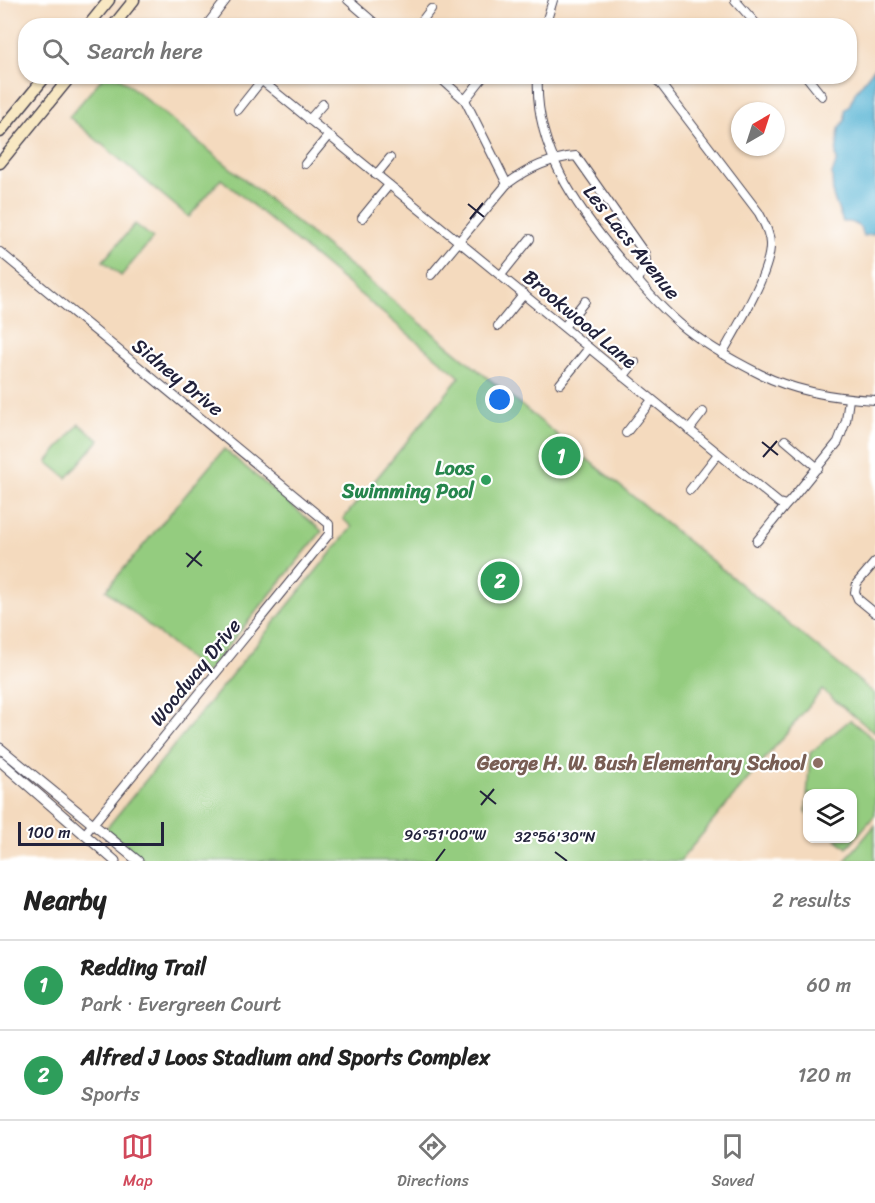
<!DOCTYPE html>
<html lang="en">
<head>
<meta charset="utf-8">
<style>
  :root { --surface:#fff; --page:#f6f6f6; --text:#222; --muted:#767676; --line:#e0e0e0; --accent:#d1495b }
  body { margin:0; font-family:Sriracha,sans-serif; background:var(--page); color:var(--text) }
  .controls { position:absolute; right:18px; bottom:18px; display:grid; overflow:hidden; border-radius:12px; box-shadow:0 2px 4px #0004 }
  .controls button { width:54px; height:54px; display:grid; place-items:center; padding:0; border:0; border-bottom:2px solid var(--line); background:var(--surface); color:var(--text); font:30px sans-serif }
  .compass { position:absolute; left:731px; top:102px; width:54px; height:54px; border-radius:50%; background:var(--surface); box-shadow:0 2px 4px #0004; rotate:39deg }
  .scale { position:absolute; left:18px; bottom:15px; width:146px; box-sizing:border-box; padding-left:6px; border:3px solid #22223b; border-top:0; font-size:16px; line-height:21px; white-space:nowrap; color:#22223b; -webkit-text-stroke:4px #fff; paint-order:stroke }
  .you { position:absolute; left:500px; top:400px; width:21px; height:21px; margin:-15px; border:4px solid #fff; border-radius:50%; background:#1a73e8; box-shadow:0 0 0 9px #1a73e833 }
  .badge { display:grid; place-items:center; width:39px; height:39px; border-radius:50%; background:var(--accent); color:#fff; font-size:20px; font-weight:700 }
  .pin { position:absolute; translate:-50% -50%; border:3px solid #fff; box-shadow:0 2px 6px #0006 }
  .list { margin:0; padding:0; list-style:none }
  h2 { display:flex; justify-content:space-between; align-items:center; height:78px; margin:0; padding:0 24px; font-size:26px }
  h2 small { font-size:20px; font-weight:400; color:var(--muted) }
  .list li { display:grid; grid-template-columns:39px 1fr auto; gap:18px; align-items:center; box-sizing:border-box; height:90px; padding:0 24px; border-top:2px solid var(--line) }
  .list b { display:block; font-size:22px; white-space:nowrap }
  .list p { margin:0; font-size:20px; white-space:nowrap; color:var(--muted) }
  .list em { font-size:20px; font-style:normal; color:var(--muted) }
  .icon { flex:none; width:33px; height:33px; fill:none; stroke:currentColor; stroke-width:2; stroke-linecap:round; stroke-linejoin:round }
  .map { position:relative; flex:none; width:875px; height:861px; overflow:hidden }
  .search { position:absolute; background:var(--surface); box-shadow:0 2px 4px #0004; left:18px; right:18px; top:18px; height:66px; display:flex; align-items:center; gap:15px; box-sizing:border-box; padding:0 21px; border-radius:24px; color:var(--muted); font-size:22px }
  .sheet { height:258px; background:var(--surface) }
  nav { display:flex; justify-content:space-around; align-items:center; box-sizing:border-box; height:84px; border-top:2px solid var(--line); background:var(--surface); font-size:16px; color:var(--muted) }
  nav a { display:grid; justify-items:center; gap:3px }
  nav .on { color:var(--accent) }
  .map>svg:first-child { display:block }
  .green { fill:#94cc7f; stroke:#5b775d; stroke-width:1.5 }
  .water { fill:#55b2d3; stroke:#3c6a87; stroke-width:1.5 }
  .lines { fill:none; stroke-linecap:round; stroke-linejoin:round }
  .minor-casing { stroke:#423e4f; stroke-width:10 }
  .tertiary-casing { stroke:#423e4f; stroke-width:11 }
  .secondary-casing { stroke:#423e4f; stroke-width:13 }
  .minor { stroke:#fff; stroke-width:8 }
  .tertiary { stroke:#fff; stroke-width:9 }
  .secondary { stroke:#f8e8c3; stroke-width:10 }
  .ticks { fill:none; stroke:#22223b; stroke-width:2 }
  .leisure-dot { fill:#2e9e5b; stroke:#fff; stroke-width:2 }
  .education-dot { fill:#8d6e63; stroke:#fff; stroke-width:2 }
  .labels { text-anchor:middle; stroke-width:4.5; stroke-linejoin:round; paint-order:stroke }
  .street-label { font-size:20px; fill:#22223b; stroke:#fff }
  .leisure-label { font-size:20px; font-weight:bold; fill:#27864d; stroke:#fff; text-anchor:end }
  .education-label { font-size:20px; font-weight:bold; fill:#785e54; stroke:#fff; text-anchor:end }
  .ticks-label { font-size:15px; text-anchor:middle; fill:#22223b; stroke:#fff; stroke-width:4.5; stroke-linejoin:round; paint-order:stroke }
</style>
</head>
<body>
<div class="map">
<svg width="875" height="861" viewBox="0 0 875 861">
  <rect width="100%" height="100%" fill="#fff"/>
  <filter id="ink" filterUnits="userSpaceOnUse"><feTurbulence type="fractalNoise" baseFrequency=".0167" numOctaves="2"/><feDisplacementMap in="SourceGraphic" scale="12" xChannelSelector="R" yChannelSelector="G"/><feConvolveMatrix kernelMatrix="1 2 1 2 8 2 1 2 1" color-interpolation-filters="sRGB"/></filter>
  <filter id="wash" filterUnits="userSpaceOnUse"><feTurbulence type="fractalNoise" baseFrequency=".008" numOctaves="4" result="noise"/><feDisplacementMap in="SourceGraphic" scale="24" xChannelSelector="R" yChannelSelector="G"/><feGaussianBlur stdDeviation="1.35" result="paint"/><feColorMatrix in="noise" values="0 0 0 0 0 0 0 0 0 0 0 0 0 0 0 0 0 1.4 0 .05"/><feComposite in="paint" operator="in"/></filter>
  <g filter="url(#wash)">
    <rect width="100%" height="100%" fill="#f4dabe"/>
    <g class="green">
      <polygon points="103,77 119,77 875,694 875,733 822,690 680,861 145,861 106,829 352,527 343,519 460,377 221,179 189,217 69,117"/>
      <polygon points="135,224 153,238 121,276 103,261"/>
      <polygon points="79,424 99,440 67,478 47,462"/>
      <polygon points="224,449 322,531 206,673 106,590"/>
      <polygon points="850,720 875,740 875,815 847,848 836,839 852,838 852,794 808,794 807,814 806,813 810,753"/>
      <polygon points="875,825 875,861 845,861"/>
    </g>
    <path class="water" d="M875,67V234L864,236C861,226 854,221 843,222L833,196L832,174L837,160L836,154L839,129L845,120V110L849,106L856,91Z"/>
  </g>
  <g filter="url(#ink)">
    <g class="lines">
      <g class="minor-casing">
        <g id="minor">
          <polyline points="348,0 378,26"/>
          <polyline points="735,0 758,26"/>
          <polyline points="206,26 226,0"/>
          <polyline points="418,26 431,9"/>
          <polyline points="545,26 553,0"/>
          <polyline points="256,76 779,503 786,505 791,500 838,442 846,421 849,399"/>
          <polyline points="438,76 465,100 507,184"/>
          <path d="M538,76C534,148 576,207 620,259C638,282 657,304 679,323C703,344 732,360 760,374C796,392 835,398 875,400"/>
          <path d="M652,76L660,83L759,213C764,223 770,233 770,244C771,272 736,329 722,354"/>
          <polyline points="806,76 822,96"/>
          <polyline points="465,100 484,76"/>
          <polyline points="238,110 261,81"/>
          <polyline points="309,120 323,104"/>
          <polyline points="305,164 328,136"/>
          <polyline points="376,175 390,158"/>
          <polyline points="362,218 389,185"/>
          <polyline points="0,252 329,524 329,534 84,835"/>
          <path d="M431,275L507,184C527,169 551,158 576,156L645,254L646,261L638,281"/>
          <polyline points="501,275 530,239"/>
          <polyline points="498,326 524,294"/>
          <polyline points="564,327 585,301"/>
          <polyline points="623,377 635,362"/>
          <polyline points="560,384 589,348"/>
          <polyline points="689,430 703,412"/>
          <polyline points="626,433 652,400"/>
          <polyline points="785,440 818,468"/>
          <polyline points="690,490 718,454"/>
          <polyline points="757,541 786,505"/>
          <polyline points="875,562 857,583 855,592 858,599 875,613"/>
        </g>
      </g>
      <g class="tertiary-casing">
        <g id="tertiary">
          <polyline points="0,748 138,861"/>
          <polyline points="0,761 115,861"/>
        </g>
      </g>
      <g class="secondary-casing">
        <g id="secondary">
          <polyline points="88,26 109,0"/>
          <polyline points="113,26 134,0"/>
          <polyline points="0,132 46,76"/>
          <polyline points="0,163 71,76"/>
        </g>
      </g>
      <use href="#minor" class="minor"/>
      <use href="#tertiary" class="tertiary"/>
      <use href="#secondary" class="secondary"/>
    </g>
  </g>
  <path class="ticks" d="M468,204L484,217M470,219L483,203M762,442L778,455M763,457L777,441M186,553L202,566M187,567L201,551M480,791L496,804M481,805L494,789M555,852L567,861M436,861L445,849"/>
  <circle class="leisure-dot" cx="486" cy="480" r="6"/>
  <circle class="education-dot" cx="818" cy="763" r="6"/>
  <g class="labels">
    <g class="street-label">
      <text transform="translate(632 242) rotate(51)" y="7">Les Lacs Avenue</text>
      <text transform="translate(580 319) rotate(40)" y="7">Brookwood Lane</text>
      <text transform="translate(178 377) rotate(39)" y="7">Sidney Drive</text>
      <text transform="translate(195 672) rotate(-51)" y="7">Woodway Drive</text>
    </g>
    <g class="leisure-label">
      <text x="474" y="475">Loos<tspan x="474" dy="23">Swimming Pool</tspan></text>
    </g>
    <g class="education-label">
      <text x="806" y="770">George H. W. Bush Elementary School</text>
    </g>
  </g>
  <g class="ticks-label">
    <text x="445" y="840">96°51'00"W</text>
    <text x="555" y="842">32°56'30"N</text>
  </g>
</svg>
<div class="controls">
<button><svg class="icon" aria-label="layers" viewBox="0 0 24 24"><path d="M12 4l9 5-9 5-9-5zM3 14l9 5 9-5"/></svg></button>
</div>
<svg class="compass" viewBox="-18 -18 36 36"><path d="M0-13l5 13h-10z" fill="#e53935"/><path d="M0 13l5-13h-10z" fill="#767676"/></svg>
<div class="scale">100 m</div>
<div class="you"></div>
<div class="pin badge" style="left:561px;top:456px;background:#2e9e5b">1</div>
<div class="pin badge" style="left:500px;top:581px;background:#2e9e5b">2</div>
<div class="search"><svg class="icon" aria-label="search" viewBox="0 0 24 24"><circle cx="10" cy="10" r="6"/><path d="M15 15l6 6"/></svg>Search here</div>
</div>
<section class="sheet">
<h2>Nearby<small>2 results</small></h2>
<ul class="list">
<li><span class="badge" style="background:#2e9e5b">1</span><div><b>Redding Trail</b><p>Park · Evergreen Court</p></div><em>60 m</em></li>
<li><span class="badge" style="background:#2e9e5b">2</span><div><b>Alfred J Loos Stadium and Sports Complex</b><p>Sports</p></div><em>120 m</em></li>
</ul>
</section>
<nav>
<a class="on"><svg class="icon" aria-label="map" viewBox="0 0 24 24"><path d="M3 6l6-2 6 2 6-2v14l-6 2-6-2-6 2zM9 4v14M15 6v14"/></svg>Map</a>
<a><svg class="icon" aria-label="directions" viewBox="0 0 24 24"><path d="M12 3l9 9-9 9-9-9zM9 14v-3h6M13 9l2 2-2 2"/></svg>Directions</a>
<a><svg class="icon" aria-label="saved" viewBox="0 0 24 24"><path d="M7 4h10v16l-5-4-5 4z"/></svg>Saved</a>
</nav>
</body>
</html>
